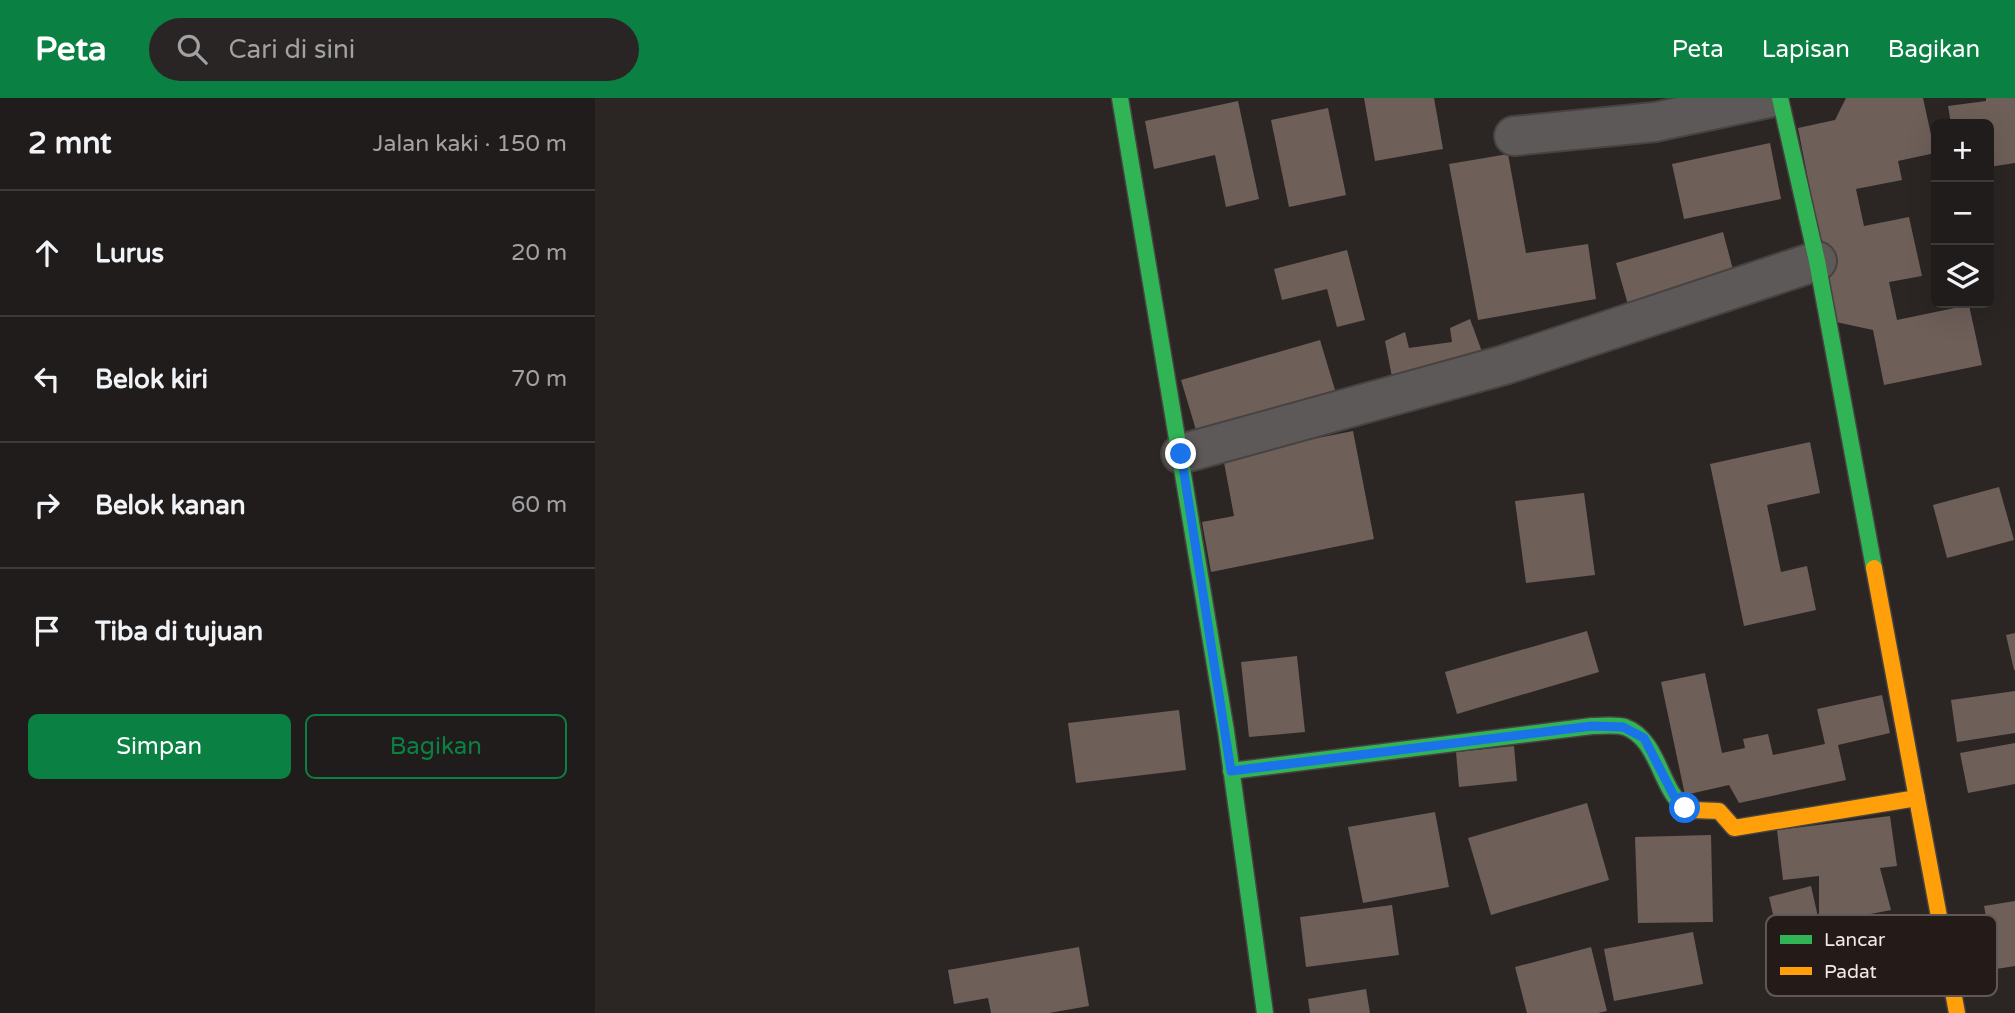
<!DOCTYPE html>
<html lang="id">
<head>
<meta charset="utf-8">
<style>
  :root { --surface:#201c1b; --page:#282524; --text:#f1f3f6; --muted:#a2a1a3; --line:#3d3a3a; --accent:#0b8043 }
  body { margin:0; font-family:"Varela Round",sans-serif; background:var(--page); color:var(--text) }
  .controls { position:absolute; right:21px; top:21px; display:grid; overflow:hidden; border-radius:10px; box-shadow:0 7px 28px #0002 }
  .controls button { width:63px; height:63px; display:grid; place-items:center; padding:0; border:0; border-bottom:2px solid var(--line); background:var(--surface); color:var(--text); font:35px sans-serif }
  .stop { position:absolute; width:21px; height:21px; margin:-16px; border:5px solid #1a73e8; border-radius:50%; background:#fff }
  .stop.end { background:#1a73e8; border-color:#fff; box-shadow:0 2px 7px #0008 }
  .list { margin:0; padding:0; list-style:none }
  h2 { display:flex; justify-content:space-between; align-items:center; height:91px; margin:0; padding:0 28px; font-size:30px }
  h2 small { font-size:23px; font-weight:400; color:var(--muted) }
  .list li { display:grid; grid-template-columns:46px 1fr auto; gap:21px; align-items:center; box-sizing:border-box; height:126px; padding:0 28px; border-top:2px solid var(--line) }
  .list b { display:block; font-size:26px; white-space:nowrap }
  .list em { font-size:23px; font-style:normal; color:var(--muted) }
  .actions { display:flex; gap:14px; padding:21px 28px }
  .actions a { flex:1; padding:16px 0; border:2px solid var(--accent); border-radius:10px; text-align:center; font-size:24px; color:var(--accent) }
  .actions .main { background:var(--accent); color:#fff }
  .icon { flex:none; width:38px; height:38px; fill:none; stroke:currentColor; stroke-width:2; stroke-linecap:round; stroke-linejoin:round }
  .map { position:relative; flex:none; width:1420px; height:915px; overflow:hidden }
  header { display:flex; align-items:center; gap:42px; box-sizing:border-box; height:98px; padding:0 35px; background:var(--accent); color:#fff }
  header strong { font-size:33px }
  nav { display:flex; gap:38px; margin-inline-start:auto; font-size:24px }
  .search { width:490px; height:63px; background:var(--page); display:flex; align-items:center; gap:18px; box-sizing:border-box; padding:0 24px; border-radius:38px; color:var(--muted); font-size:26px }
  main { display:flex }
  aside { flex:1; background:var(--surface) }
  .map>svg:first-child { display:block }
  .building { fill:#6e5f59 }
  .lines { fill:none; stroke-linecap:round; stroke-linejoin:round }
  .street-casing { stroke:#474341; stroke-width:42 }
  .fast-casing { stroke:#474341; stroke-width:19 }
  .slow-casing { stroke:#474341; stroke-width:19 }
  .street { stroke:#5d5958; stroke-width:38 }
  .fast { stroke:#30b455; stroke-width:16 }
  .slow { stroke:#ff9f0a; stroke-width:16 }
  .route { stroke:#1a73e8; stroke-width:9 }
  .key { fill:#241b18; stroke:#615856; stroke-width:2 }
  .key-label { font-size:19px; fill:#efe8e6 }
</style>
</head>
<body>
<header>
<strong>Peta</strong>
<div class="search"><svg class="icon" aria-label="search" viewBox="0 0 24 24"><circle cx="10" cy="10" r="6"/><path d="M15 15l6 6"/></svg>Cari di sini</div>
<nav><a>Peta</a><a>Lapisan</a><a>Bagikan</a></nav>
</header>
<main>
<aside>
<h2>2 mnt<small>Jalan kaki · 150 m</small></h2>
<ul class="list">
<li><svg class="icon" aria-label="ahead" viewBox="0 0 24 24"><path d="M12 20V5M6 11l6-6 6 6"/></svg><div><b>Lurus</b></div><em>20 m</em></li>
<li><svg class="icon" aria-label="left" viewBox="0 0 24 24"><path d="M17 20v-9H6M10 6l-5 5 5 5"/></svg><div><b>Belok kiri</b></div><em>70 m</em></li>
<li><svg class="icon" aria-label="right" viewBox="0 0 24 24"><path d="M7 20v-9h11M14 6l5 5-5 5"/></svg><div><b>Belok kanan</b></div><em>60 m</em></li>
<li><svg class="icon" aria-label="arrive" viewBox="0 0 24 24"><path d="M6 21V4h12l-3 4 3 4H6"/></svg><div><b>Tiba di tujuan</b></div></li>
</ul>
<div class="actions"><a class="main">Simpan</a><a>Bagikan</a></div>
</aside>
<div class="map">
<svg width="1420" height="915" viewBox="0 0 1420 915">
  <rect width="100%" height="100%" fill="#2b2624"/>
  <g class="building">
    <polygon points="769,0 839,0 848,51 780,63"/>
    <polygon points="1251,0 1328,0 1340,55 1303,63 1307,82 1261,91 1269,128 1314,119 1327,178 1294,184 1302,222 1374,207 1387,267 1289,287 1278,232 1241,224 1203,30 1240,22"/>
    <polygon points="1391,0 1420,0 1420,65 1394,69 1394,26 1356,26 1353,8 1391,3"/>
    <polygon points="643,3 664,101 631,109 620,57 559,71 550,23"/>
    <polygon points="733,10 751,97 694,109 676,22"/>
    <polygon points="1175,45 1186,101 1089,121 1077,66"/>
    <polygon points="913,56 931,155 993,146 1001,201 883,222 854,66"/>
    <polygon points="1128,134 1140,179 1034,210 1021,165"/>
    <polygon points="752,152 770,222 742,229 732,191 687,202 679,171"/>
    <polygon points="875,221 890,262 797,279 790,243 810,234 814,250 857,244 855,230"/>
    <polygon points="725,242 740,292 601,332 586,282"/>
    <polygon points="758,333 779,441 616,474 607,424 639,418 628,359"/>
    <polygon points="1215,344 1225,395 1172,407 1186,474 1212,468 1221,512 1149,528 1115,366"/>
    <polygon points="1404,389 1419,442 1352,460 1338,407"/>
    <polygon points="989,395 1000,477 931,485 920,403"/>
    <polygon points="992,533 1004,574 862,616 850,574"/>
    <polygon points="1420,535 1420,572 1419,572 1411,537"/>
    <polygon points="702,558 710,634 654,639 646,564"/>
    <polygon points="1110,575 1127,655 1150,650 1148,641 1173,636 1178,657 1230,646 1222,611 1287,597 1295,635 1243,647 1251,682 1144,705 1134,687 1090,697 1066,584"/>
    <polygon points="1420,593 1420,635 1362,644 1356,602"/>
    <polygon points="584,612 591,672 481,685 473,625"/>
    <polygon points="1420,645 1420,686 1373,695 1365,655"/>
    <polygon points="919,648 922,683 864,689 861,654"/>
    <polygon points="992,705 1014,782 896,817 873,740"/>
    <polygon points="840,714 854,789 768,805 753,729"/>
    <polygon points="1295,718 1302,768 1285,770 1296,812 1224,826 1224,778 1188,782 1182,732"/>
    <polygon points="1116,737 1118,824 1043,825 1040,739"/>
    <polygon points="1216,788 1228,841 1281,829 1292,873 1196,895 1174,799"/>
    <polygon points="1420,803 1420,868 1401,871 1389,808"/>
    <polygon points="797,807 804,857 711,869 705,819"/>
    <polygon points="1098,834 1108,886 1019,903 1009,851"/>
    <polygon points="484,849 494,908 454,915 396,915 393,900 359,906 353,872"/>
    <polygon points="996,849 1012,913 1003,915 932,915 920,869"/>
    <polygon points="771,891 775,915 715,915 713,901"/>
  </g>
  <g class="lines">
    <g class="street-casing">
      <g id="street">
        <polyline points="919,38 1060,24 1174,0"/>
        <polyline points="586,356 909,267 1222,163"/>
      </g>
    </g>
    <g class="fast-casing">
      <g id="fast">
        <polyline points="525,0 631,633 670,915"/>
        <polyline points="1185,0 1222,163 1279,470"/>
        <path d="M636,673L997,628C1008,628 1020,626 1030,629C1068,643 1065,704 1098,712"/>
      </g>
    </g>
    <g class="slow-casing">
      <g id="slow">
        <polyline points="1279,470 1362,915"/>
        <polyline points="1098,712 1124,713 1139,730 1322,700"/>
      </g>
    </g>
    <use href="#street" class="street"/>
    <use href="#fast" class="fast"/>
    <use href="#slow" class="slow"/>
  </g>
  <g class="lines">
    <polyline class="route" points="586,356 636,673 997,628 1028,629 1049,640 1079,698 1090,710"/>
  </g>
  <rect x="1171" y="817" width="231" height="81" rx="10" class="key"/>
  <rect x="1185" y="837" width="32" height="9" fill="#30b455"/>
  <rect x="1185" y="869" width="32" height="8" fill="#ff9f0a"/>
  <g class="key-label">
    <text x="1229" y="848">Lancar</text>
    <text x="1229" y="880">Padat</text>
  </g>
</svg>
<div class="controls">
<button>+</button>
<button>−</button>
<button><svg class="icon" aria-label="layers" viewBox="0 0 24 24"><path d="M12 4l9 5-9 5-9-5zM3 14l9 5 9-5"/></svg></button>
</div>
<div class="stop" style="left:1090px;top:710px"></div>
<div class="stop end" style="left:586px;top:356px"></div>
</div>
</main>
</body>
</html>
